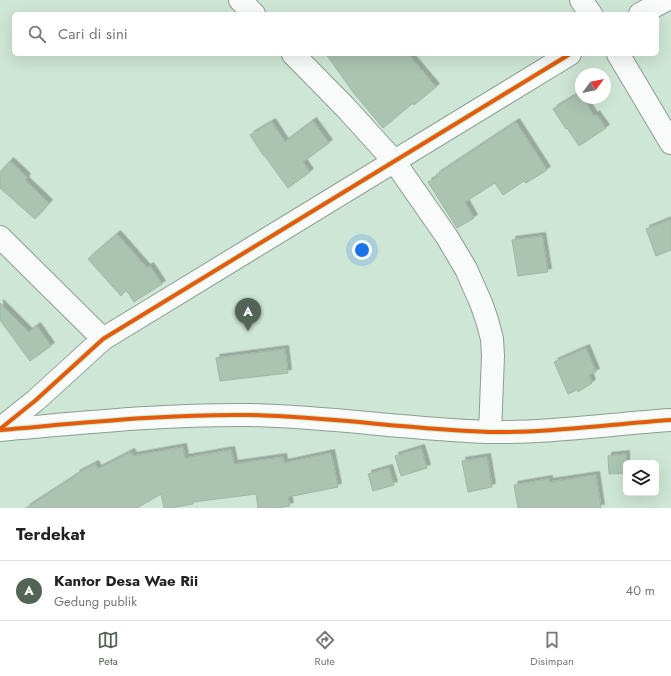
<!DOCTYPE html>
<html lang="id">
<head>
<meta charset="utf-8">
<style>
  :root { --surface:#fff; --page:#f6f6f6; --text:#222; --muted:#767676; --line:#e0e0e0; --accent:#516456 }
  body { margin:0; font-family:Jost,sans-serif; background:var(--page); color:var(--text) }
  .controls { position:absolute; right:12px; bottom:12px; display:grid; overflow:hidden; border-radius:6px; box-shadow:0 4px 16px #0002 }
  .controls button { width:36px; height:36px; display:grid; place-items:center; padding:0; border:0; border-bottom:1px solid var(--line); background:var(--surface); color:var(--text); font:20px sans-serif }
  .compass { position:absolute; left:575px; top:68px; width:36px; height:36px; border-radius:50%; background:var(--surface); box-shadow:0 4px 16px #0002; rotate:58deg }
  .you { position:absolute; left:362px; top:250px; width:14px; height:14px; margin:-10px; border:3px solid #fff; border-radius:50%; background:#1a73e8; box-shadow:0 0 0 6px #1a73e833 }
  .badge { display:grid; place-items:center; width:26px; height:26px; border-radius:50%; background:var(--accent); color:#fff; font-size:13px; font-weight:700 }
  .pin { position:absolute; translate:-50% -33px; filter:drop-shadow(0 1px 2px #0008) }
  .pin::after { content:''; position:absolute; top:21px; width:14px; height:12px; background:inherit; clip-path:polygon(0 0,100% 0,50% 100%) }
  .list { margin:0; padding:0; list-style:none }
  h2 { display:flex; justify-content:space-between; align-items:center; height:52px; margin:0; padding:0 16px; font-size:17px }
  h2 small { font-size:13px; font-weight:400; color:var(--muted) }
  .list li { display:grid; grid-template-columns:26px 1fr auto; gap:12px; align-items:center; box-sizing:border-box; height:60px; padding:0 16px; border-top:1px solid var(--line) }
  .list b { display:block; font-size:15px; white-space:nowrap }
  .list p { margin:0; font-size:13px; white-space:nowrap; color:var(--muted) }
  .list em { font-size:13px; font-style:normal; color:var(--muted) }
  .icon { flex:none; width:22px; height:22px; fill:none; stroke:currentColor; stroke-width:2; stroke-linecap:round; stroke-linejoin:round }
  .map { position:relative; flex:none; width:671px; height:508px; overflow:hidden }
  .search { position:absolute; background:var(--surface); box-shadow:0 4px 16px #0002; left:12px; right:12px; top:12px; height:44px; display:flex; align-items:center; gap:10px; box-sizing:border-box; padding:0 14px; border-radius:6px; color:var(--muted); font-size:15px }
  .sheet { height:112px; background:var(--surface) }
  nav { display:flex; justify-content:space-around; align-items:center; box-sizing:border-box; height:56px; border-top:1px solid var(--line); background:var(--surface); font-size:11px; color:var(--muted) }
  nav a { display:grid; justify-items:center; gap:2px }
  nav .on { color:var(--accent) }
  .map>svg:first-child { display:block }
  .building { fill:#abc4b2; stroke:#a2b4a7; filter:url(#shadow) }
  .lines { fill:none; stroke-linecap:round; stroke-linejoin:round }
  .minor-casing { stroke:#8b9e91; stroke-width:24 }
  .minor { stroke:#f8fbf9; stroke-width:22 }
  .cycleway-casing { stroke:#c4f1d0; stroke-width:6 }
  .cycleway { stroke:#e8590c; stroke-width:4 }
</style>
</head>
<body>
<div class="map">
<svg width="671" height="508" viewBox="0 0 671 508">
  <defs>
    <filter id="shadow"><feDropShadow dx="3.5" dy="-3.5" stdDeviation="0" flood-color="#0004"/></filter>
  </defs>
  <rect width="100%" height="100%" fill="#cee6d5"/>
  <g class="building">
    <polygon points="326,54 408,54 436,87 414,105 413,103 383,128 353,92"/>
    <polygon points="580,93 581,98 583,98 594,116 596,114 606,128 579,146 567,128 566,129 553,109"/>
    <polygon points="313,121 329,143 303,162 310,172 288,188 264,155 263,155 250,135 272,122 285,142"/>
    <polygon points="516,122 547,170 526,183 524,181 503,195 495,183 465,202 474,218 457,228 428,182 437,177 436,175"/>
    <polygon points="10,161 27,177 25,180 49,203 35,219 0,188 0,172"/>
    <polygon points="671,219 671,250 656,256 646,229"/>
    <polygon points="117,234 147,268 150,266 162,284 134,302 126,290 121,296 88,259"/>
    <polygon points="542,236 548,272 518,276 512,240"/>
    <polygon points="0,303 29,332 37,326 51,346 30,361 0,320"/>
    <polygon points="586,348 596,372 589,375 592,383 578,392 577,390 568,394 554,362"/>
    <polygon points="285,349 288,373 220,381 216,358"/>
    <polygon points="183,447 185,458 231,450 234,464 283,457 284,463 331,453 338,487 288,497 290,506 276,508 258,508 256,494 193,502 193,504 170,508 164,508 161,494 137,508 26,508 77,475 76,474 95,464 98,469 131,452 133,456"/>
    <polygon points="421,448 427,468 401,476 395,456"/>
    <polygon points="626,454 626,473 609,474 608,456"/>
    <polygon points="487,457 492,487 468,492 462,461"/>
    <polygon points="389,468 394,485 373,491 368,474"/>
    <polygon points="596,475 601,508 518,508 514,485 549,479 549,482"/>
  </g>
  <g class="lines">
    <g class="minor-casing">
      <g id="minor">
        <polyline points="240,0 254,14"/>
        <polyline points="581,0 591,14"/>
        <polyline points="640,14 666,0"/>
        <polyline points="293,54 346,108 394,161 447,237 466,269 481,303 487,320 492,339 493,356 490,432"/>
        <polyline points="618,54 671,143"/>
        <polyline points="0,237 103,339"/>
        <polyline points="0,429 36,400 103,339 570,54"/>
        <path d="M0,430C83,423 166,414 250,415C330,417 409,429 489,432C550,433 611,424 671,420"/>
      </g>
    </g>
    <use href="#minor" class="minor"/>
    <g class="cycleway-casing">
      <g id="cycleway">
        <polyline points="0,429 36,400 103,339 570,54"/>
        <path d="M0,430C83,423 166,414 250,415C330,417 409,429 489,432C550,433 611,424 671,420"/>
      </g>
    </g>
    <use href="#cycleway" class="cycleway"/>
  </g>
</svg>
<div class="controls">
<button><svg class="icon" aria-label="layers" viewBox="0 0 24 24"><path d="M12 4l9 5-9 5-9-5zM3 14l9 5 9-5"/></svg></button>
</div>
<svg class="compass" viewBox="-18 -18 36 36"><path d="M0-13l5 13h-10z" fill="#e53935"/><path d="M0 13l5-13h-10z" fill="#767676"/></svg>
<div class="you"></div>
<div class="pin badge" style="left:248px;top:331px">A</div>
<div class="search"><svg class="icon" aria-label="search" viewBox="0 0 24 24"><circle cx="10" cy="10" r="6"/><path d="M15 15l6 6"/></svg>Cari di sini</div>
</div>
<section class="sheet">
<h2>Terdekat<small></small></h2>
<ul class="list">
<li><span class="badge">A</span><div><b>Kantor Desa Wae Rii</b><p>Gedung publik</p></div><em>40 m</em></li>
</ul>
</section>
<nav>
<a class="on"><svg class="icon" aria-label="map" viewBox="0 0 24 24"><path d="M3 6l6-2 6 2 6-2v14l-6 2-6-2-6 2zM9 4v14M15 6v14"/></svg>Peta</a>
<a><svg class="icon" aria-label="directions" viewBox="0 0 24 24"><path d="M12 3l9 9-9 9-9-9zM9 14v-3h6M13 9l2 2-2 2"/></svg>Rute</a>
<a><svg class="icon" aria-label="saved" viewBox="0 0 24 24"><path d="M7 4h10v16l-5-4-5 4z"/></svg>Disimpan</a>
</nav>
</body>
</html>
